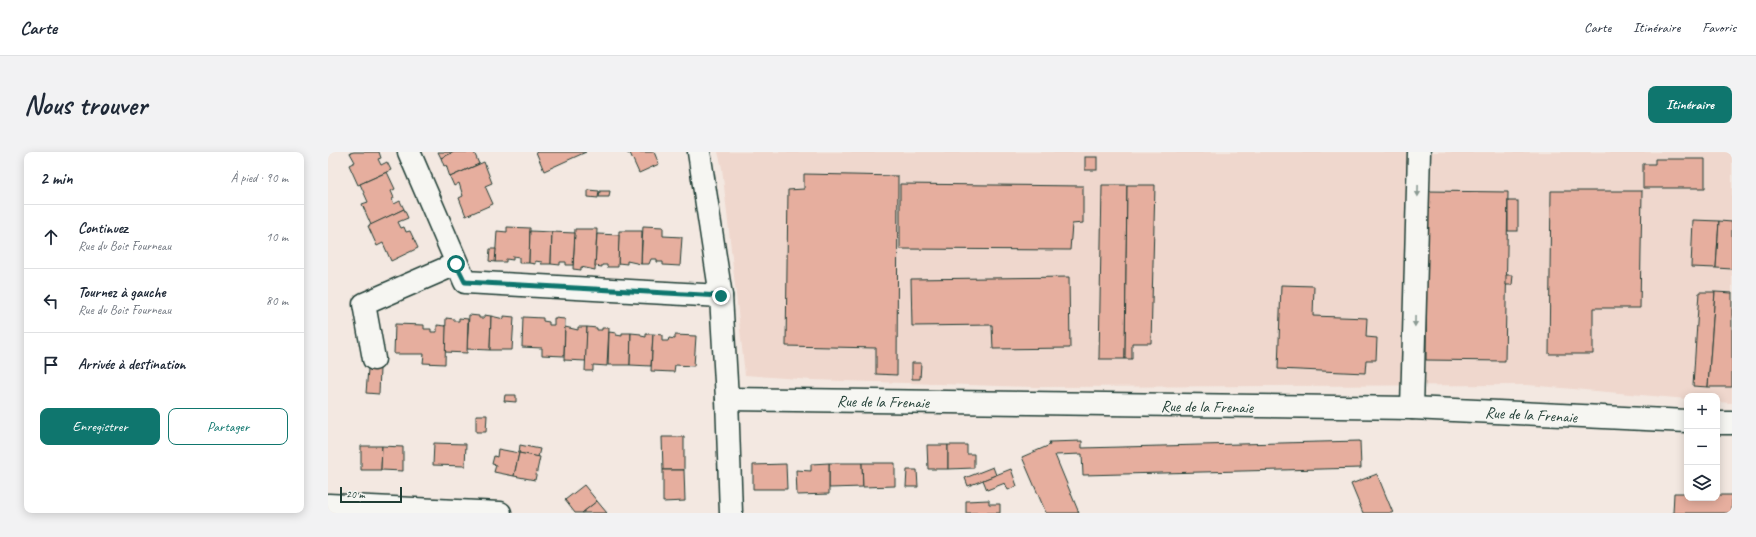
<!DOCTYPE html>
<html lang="fr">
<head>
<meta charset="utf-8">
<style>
  :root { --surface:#fff; --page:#f2f2f3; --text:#1f2937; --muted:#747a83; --line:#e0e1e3; --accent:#0f766e }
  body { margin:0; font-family:Caveat,sans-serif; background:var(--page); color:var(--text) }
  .controls { position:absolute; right:12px; bottom:12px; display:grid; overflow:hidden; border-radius:8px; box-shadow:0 2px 10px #0003 }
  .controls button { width:36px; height:36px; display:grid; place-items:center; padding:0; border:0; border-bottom:1px solid var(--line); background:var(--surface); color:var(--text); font:20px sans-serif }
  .scale { position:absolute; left:12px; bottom:10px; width:62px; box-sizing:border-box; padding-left:4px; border:2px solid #1f3d34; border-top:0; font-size:11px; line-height:14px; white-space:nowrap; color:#1f3d34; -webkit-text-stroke:3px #f6f6f2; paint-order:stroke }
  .stop { position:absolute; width:12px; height:12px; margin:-9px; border:3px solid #0f766e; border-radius:50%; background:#fff }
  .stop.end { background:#0f766e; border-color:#fff; box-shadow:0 1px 4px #0008 }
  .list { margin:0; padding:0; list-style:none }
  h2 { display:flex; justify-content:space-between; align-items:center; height:52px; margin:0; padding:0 16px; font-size:17px }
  h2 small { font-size:13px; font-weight:400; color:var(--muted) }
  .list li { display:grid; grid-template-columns:26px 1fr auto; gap:12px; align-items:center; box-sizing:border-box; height:64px; padding:0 16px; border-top:1px solid var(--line) }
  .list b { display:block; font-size:15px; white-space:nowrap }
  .list p { margin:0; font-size:13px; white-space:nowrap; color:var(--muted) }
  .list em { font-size:13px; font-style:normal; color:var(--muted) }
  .actions { display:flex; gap:8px; padding:12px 16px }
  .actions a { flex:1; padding:9px 0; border:1px solid var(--accent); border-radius:8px; text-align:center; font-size:14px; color:var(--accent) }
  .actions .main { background:var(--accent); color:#fff }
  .icon { flex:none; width:22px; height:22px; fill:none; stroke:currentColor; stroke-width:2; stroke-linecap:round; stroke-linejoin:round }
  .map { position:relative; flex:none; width:1404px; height:361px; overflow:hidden; border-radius:8px }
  header { display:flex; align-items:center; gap:24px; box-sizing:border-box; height:56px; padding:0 20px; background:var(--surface); border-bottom:1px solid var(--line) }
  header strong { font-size:19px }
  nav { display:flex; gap:22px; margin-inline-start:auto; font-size:14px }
  .intro { display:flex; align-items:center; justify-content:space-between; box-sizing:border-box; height:96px; padding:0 24px }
  h1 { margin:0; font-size:28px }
  .button { padding:10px 18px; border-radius:8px; background:var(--accent); color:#fff; font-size:14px; font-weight:700 }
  main { display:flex; gap:24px; padding:0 24px }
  aside { flex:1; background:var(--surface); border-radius:8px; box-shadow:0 2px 10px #0003 }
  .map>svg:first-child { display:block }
  .built { fill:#efd7cd }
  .building { fill:#e6ae9e; stroke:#1f3d34 }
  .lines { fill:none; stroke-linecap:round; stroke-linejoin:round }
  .minor-casing { stroke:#1f3d34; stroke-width:25 }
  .minor { stroke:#f6f6f2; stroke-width:22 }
  .oneway { fill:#8a9a93 }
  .route { stroke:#0f766e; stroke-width:5 }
  .labels { text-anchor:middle; stroke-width:4; stroke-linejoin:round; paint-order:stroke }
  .street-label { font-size:16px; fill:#1f3d34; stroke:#f6f6f2 }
</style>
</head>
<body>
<header>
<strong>Carte</strong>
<nav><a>Carte</a><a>Itinéraire</a><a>Favoris</a></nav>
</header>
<div class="intro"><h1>Nous trouver</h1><a class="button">Itinéraire</a></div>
<main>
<aside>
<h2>2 min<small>À pied · 90 m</small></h2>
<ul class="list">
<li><svg class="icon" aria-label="ahead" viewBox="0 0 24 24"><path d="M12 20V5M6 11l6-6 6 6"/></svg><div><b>Continuez</b><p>Rue du Bois Fourneau</p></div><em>10 m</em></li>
<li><svg class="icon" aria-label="left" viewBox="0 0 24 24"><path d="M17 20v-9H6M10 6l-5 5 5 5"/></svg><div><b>Tournez à gauche</b><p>Rue du Bois Fourneau</p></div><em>80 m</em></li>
<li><svg class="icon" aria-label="arrive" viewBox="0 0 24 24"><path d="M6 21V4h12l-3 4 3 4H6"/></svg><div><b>Arrivée à destination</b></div></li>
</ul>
<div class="actions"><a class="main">Enregistrer</a><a>Partager</a></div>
</aside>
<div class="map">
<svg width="1404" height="361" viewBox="0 0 1404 361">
  <rect width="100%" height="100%" fill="#f3e8e1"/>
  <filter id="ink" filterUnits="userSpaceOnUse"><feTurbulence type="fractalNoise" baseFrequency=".025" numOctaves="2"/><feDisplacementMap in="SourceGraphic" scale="8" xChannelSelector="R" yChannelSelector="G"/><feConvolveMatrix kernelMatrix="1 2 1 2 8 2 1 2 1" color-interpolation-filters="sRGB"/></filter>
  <g filter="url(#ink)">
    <polygon class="built" points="390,0 1404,0 1404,251 1389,250 1389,244 1359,244 1359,247 1200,233 706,235 484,228 417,223 394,16"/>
    <g class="building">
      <polygon points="26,0 51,0 53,6 50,7 53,13 59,10 63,18 30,33 21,13 27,10 22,1"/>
      <polygon points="110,0 126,0 113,6"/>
      <polygon points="126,0 146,0 151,12 122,25 118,13 116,14 113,6"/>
      <polygon points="208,0 258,0 216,19"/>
      <polygon points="299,0 326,0 331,12 311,21 302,1 300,2"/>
      <rect x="757" y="5" width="12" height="13"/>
      <polygon points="1327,7 1377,7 1377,36 1315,36 1315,12 1327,12"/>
      <polygon points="156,10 164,31 157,34 165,52 138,64 131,46 135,44 131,31 126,34 122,25"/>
      <polygon points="59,20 67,37 63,39 66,46 64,47 66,52 72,49 76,57 43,73 34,52 40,50 32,32"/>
      <polygon points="476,22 570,24 569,223 548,222 548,196 458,194 460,38 476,37"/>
      <polygon points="572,32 755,34 755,71 744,72 742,98 572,97"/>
      <polygon points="774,33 799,33 797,207 771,207"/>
      <polygon points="799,33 827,33 823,191 804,191 804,207 797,207"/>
      <polygon points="260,38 271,39 270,46 260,45"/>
      <polygon points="272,39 282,39 281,45 271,45"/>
      <polygon points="1099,39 1180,40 1177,209 1098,208"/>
      <polygon points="1223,39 1314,39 1312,156 1265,156 1265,202 1221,202"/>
      <rect x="1180" y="49" width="10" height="30"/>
      <polygon points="76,57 80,66 70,70 73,76 76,75 78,80 82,79 90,96 63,109 55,91 49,94 40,74"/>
      <polygon points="1365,68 1391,69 1388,116 1363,115"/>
      <polygon points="1391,69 1404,70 1404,117 1388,116"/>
      <polygon points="315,74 335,75 335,84 354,85 352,114 335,113 335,110 329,110 329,107 323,107 321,112 313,112"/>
      <polygon points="179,75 202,76 201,111 191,111 191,105 185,104 185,108 178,107 178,110 167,110 169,79 179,80"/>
      <polygon points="247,77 269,77 267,118 253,115 253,118 245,117"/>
      <polygon points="202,79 224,80 223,112 213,112 214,110 207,109 207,112 201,111"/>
      <polygon points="291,79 314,79 313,112 299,109 299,112 290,111"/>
      <polygon points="224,80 247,81 245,113 238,113 238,110 232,110 232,113 223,112"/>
      <polygon points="269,82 291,83 290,115 279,115 279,113 274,113 274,115 267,114"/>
      <polygon points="162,97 168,97 167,110 161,109"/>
      <polygon points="1178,123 1185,123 1184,133 1178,133"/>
      <polygon points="741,125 742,196 665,197 664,173 584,174 583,127"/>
      <polygon points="953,133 986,134 985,164 1039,166 1038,185 1049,186 1048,208 1038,208 1037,221 950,217"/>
      <polygon points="1371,140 1387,140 1380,235 1365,234"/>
      <polygon points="1387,140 1404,141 1404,235 1380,235"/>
      <polygon points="141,163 151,164 151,166 156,166 156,163 163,164 162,198 139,197"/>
      <polygon points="163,164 176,167 176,164 186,165 184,198 162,198"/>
      <polygon points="195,165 215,166 215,169 221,170 221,173 226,173 226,166 237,167 236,204 214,203 214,196 194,195"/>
      <polygon points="118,166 126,167 126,169 131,169 131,166 140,167 139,201 117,200"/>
      <polygon points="67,172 96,173 96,177 103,177 103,180 109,180 109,173 118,174 117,212 95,211 96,202 66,202"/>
      <polygon points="237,175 250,178 250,175 259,175 258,209 236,208"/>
      <polygon points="259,175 269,176 269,178 274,178 274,176 281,176 279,214 265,213 265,219 257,219"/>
      <polygon points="281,180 288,181 288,183 294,184 294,181 303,181 302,213 280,213"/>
      <polygon points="303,181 313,182 313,184 318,185 318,182 325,182 323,214 302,213"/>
      <polygon points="325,182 334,183 334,189 340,189 341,186 347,187 347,183 368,184 366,214 347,213 346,220 323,219"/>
      <polygon points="584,211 593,211 592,227 584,227"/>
      <polygon points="52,216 51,242 38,241 40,217"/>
      <polygon points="177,243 188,243 188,250 176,249"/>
      <polygon points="148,263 159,263 158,280 148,280"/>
      <polygon points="334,285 356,285 356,318 335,318"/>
      <polygon points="754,289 754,296 1032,289 1033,316 755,323 754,302 727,303 751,361 718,361 694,305 722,293 721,290"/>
      <polygon points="106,291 138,292 137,314 105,313"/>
      <polygon points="192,293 212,297 210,305 191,301"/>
      <polygon points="599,293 620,293 620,317 600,317"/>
      <polygon points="620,293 639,293 639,302 646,302 646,316 620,317"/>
      <polygon points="33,294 54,294 53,318 33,318"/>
      <polygon points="54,294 75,295 75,319 53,318"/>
      <polygon points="170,297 191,301 186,324 166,320 168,313 164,312 166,304 169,305"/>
      <polygon points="191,301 212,305 207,328 186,324"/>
      <polygon points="501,311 534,311 535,335 501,336"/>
      <polygon points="501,311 501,342 469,343 468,318 483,319 483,312"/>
      <polygon points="534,311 567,311 567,334 535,335"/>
      <polygon points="458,312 459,337 425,337 425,313"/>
      <polygon points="665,315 668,323 640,334 637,326"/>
      <polygon points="683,317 689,334 680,338 677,331 659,338 655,328"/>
      <polygon points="335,318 356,318 357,349 335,350"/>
      <polygon points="579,318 589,318 590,335 578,335"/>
      <polygon points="1049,322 1065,361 1035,361 1023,332"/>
      <polygon points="256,333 269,349 254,361 247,361 237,348"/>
      <polygon points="1346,341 1359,341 1359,346 1389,346 1389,343 1404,343 1404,361 1345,361"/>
      <polygon points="661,348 661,352 672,352 672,361 638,361 638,349"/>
      <polygon points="269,349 279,361 254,361"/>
    </g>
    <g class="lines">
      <g class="minor-casing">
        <g id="minor">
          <polyline points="81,0 137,130 393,144"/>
          <polyline points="371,0 393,144 399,247 403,361"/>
          <polyline points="46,207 36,152 128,112"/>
          <polyline points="399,247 1084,256 1359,269"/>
          <polyline points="1084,256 1091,0"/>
          <polyline points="1389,271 1404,271"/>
          <polyline points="0,353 172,361"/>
        </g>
      </g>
      <use href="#minor" class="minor"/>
    </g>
    <defs><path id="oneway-solid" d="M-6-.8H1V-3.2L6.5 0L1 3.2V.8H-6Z"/></defs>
    <g class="oneway">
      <use href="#oneway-solid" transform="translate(1090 39) rotate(91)"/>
      <use href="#oneway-solid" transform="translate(1087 169) rotate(91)"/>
    </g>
  </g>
  <g class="lines" filter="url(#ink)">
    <polyline class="route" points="128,112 137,130 393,144"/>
  </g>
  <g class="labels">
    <g class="street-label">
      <text transform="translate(555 249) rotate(1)" y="6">Rue de la Frenaie</text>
      <text transform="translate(879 254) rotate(1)" y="6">Rue de la Frenaie</text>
      <text transform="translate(1203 262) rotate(3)" y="6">Rue de la Frenaie</text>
    </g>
  </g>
</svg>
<div class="controls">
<button>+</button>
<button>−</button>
<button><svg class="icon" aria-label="layers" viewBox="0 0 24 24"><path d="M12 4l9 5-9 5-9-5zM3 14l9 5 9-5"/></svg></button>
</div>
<div class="scale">20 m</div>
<div class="stop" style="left:128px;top:112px"></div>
<div class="stop end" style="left:393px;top:144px"></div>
</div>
</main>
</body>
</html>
